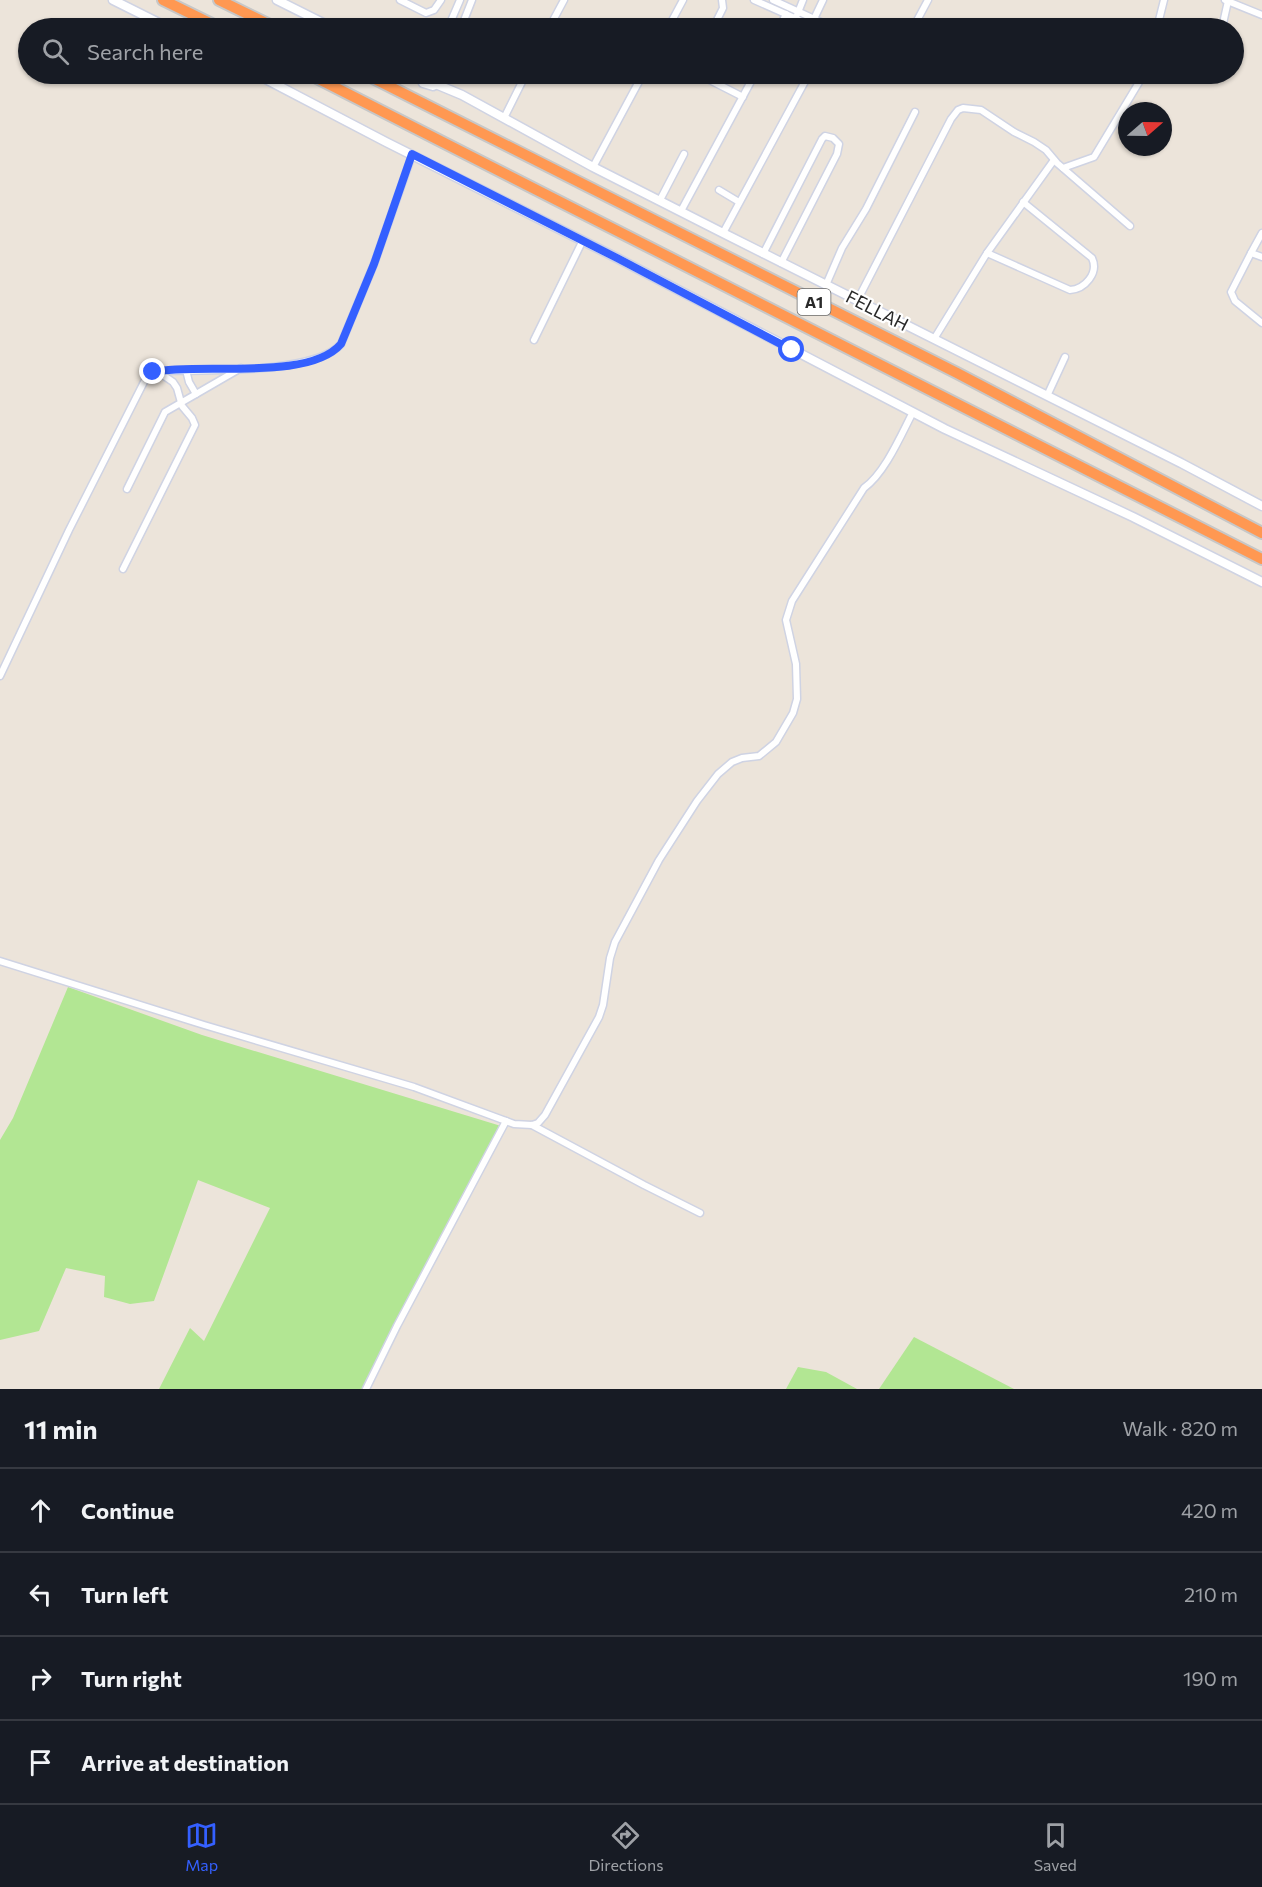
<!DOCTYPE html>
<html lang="en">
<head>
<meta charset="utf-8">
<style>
  :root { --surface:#171b24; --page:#242831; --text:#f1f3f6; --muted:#9ea1a6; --line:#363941; --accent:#3460ff }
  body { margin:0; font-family:Commissioner,sans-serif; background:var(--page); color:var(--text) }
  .compass { position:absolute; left:1118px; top:102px; width:54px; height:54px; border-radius:50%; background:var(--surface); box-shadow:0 2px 4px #0004; rotate:70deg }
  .stop { position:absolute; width:18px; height:18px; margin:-14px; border:4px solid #3460ff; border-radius:50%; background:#fff }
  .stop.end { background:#3460ff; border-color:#fff; box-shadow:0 2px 6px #0008 }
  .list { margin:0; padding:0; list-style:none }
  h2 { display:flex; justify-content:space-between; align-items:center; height:78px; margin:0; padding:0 24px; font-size:26px }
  h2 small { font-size:20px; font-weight:400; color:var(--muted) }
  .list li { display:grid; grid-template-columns:39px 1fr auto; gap:18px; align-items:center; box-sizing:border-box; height:84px; padding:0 24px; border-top:2px solid var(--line) }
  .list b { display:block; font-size:22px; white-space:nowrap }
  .list em { font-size:20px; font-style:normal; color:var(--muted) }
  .icon { flex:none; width:33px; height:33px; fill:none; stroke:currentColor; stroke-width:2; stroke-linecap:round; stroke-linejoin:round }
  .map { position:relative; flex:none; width:1262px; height:1389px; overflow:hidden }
  .search { position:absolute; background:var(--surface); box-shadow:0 2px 4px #0004; left:18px; right:18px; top:18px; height:66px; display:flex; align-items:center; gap:15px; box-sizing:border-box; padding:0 21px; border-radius:33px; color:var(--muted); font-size:22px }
  .sheet { height:414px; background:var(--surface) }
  nav { display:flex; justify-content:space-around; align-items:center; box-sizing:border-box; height:84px; border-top:2px solid var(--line); background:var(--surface); font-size:16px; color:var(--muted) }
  nav a { display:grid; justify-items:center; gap:3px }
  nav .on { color:var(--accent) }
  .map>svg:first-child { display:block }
  .green { fill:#b2e693 }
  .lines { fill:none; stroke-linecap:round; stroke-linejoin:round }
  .street-casing { stroke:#cfd3e3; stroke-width:9 }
  .secondary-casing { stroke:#cfd3e3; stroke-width:11 }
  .highway-casing { stroke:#c7c7c7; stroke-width:14 }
  .street { stroke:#fff; stroke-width:6 }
  .secondary { stroke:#fff; stroke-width:8 }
  .highway { stroke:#ff9852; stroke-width:10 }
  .route { stroke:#3460ff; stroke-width:8 }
  .labels { text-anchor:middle; stroke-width:4.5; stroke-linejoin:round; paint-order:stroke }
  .shield { fill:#fff; stroke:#696969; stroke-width:1.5 }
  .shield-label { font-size:16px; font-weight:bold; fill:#292929 }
  .street-label { font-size:18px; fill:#292929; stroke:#fff }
</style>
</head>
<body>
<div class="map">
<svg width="1262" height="1389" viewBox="0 0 1262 1389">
  <rect width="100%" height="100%" fill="#ece4da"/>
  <g class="green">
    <polygon points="68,987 202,1035 501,1126 362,1389 159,1389 190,1328 204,1341 270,1208 198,1180 154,1301 130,1304 104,1297 105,1276 66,1268 39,1331 0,1340 0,1140 13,1118"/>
    <polygon points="914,1337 1014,1389 879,1389"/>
    <polygon points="798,1367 826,1372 857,1389 786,1389"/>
  </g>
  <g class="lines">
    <g class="street-casing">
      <g id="street">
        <polyline points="400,0 426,13 434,10 441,0"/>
        <polyline points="754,0 817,28"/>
        <polyline points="773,0 834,28"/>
        <polyline points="1225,0 1262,15"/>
        <polyline points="797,15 803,0"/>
        <polyline points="813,21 823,0"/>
        <polyline points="448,28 460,0"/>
        <polyline points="461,28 472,0"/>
        <polyline points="549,28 564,0"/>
        <polyline points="668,28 683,0"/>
        <polyline points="713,28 723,8 722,0"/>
        <polyline points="779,28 786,14"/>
        <polyline points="913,28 928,0"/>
        <polyline points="1157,28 1164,0"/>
        <polyline points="1222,28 1228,1"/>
        <polyline points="698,74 743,97"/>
        <polyline points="504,118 526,74"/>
        <polyline points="593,167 643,74"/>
        <polyline points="1063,168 1094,157 1144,74"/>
        <polyline points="719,190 739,202"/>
        <polyline points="660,200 684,154"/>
        <polyline points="681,211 755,74"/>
        <polyline points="723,233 809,74"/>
        <polyline points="1262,233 1251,253 1262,257"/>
        <path d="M987,253L1070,290C1085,289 1099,273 1092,258L1023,202"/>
        <polyline points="1251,253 1231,292 1235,301 1262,323"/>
        <polyline points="763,254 822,139 825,136 833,138 839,144 837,154 781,263"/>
        <polyline points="826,285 842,248 866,209 915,112"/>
        <polyline points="857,301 951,119 958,110 963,108 981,110 1014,132 1034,142 1046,150 1057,163 1130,226"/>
        <polyline points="934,339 987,253 1054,160"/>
        <polyline points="534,340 583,240"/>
        <polyline points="186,370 189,382 196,394"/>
        <polyline points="1047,396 1065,357"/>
        <polyline points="127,489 165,412 241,368"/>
        <polyline points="123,569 195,425 192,418 182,406 177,388 173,382 157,371"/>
        <path d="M0,676L69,530L146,378L149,374L156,371C198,370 315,375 341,344L374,264L412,155"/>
        <path d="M0,961L204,1025L414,1087L514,1124L532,1125L538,1123L545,1115L599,1017L603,1005L610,958L615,942L659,860L697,801L718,774L732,762L742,758L759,756L776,742L793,713L797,699L796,664L786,620L792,601L864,488C885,473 901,435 913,412"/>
        <polyline points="532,1125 644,1185 700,1213"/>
        <polyline points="366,1389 397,1326 506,1121"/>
      </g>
    </g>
    <g class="secondary-casing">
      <g id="secondary">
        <polyline points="113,0 169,28"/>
        <polyline points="277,0 333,28"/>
        <polyline points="256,74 386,142 617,258 945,429 1133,517 1262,582"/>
        <polyline points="419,74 423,83 433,86 441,82 445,74"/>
        <polyline points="438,85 462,95 593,167 723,233 1181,463 1262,506"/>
      </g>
    </g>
    <g class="highway-casing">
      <g id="highway">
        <polyline points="163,0 220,28"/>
        <polyline points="219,0 276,28"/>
        <polyline points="309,74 1262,559"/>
        <polyline points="365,74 957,373 1262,533"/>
      </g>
    </g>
    <use href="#street" class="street"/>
    <use href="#secondary" class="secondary"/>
    <use href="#highway" class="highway"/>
  </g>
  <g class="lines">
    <path class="route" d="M153,372C200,362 308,382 341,344L374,264L412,154L617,258L792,350"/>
  </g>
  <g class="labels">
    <rect class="shield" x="797.5" y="289" width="33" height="26" rx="4.5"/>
    <g class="shield-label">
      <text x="814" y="308">A1</text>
    </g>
    <g class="street-label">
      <text transform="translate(877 311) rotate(27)" y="6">FELLAH</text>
    </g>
  </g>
</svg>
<svg class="compass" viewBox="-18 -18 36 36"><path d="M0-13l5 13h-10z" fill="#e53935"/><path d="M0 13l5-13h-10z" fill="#9ea1a6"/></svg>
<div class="stop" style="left:792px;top:350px"></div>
<div class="stop end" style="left:153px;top:372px"></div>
<div class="search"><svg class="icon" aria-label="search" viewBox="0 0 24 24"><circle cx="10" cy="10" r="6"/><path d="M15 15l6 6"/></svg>Search here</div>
</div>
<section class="sheet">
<h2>11 min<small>Walk · 820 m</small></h2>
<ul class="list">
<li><svg class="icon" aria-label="ahead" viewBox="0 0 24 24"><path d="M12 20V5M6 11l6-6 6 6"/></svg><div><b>Continue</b></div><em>420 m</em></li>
<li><svg class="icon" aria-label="left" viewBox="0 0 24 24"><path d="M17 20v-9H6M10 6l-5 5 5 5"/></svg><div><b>Turn left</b></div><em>210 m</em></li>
<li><svg class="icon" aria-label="right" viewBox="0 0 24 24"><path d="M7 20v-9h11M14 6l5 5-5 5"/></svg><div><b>Turn right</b></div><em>190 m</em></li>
<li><svg class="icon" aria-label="arrive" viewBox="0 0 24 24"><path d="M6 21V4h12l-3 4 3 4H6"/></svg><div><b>Arrive at destination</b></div></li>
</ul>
</section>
<nav>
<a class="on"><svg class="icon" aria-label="map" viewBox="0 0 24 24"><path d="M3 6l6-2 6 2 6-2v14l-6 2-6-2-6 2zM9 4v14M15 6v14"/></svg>Map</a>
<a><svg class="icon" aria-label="directions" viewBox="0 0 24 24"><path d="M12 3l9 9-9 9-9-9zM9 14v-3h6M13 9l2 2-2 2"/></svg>Directions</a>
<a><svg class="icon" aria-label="saved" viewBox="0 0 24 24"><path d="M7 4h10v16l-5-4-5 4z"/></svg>Saved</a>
</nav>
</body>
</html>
